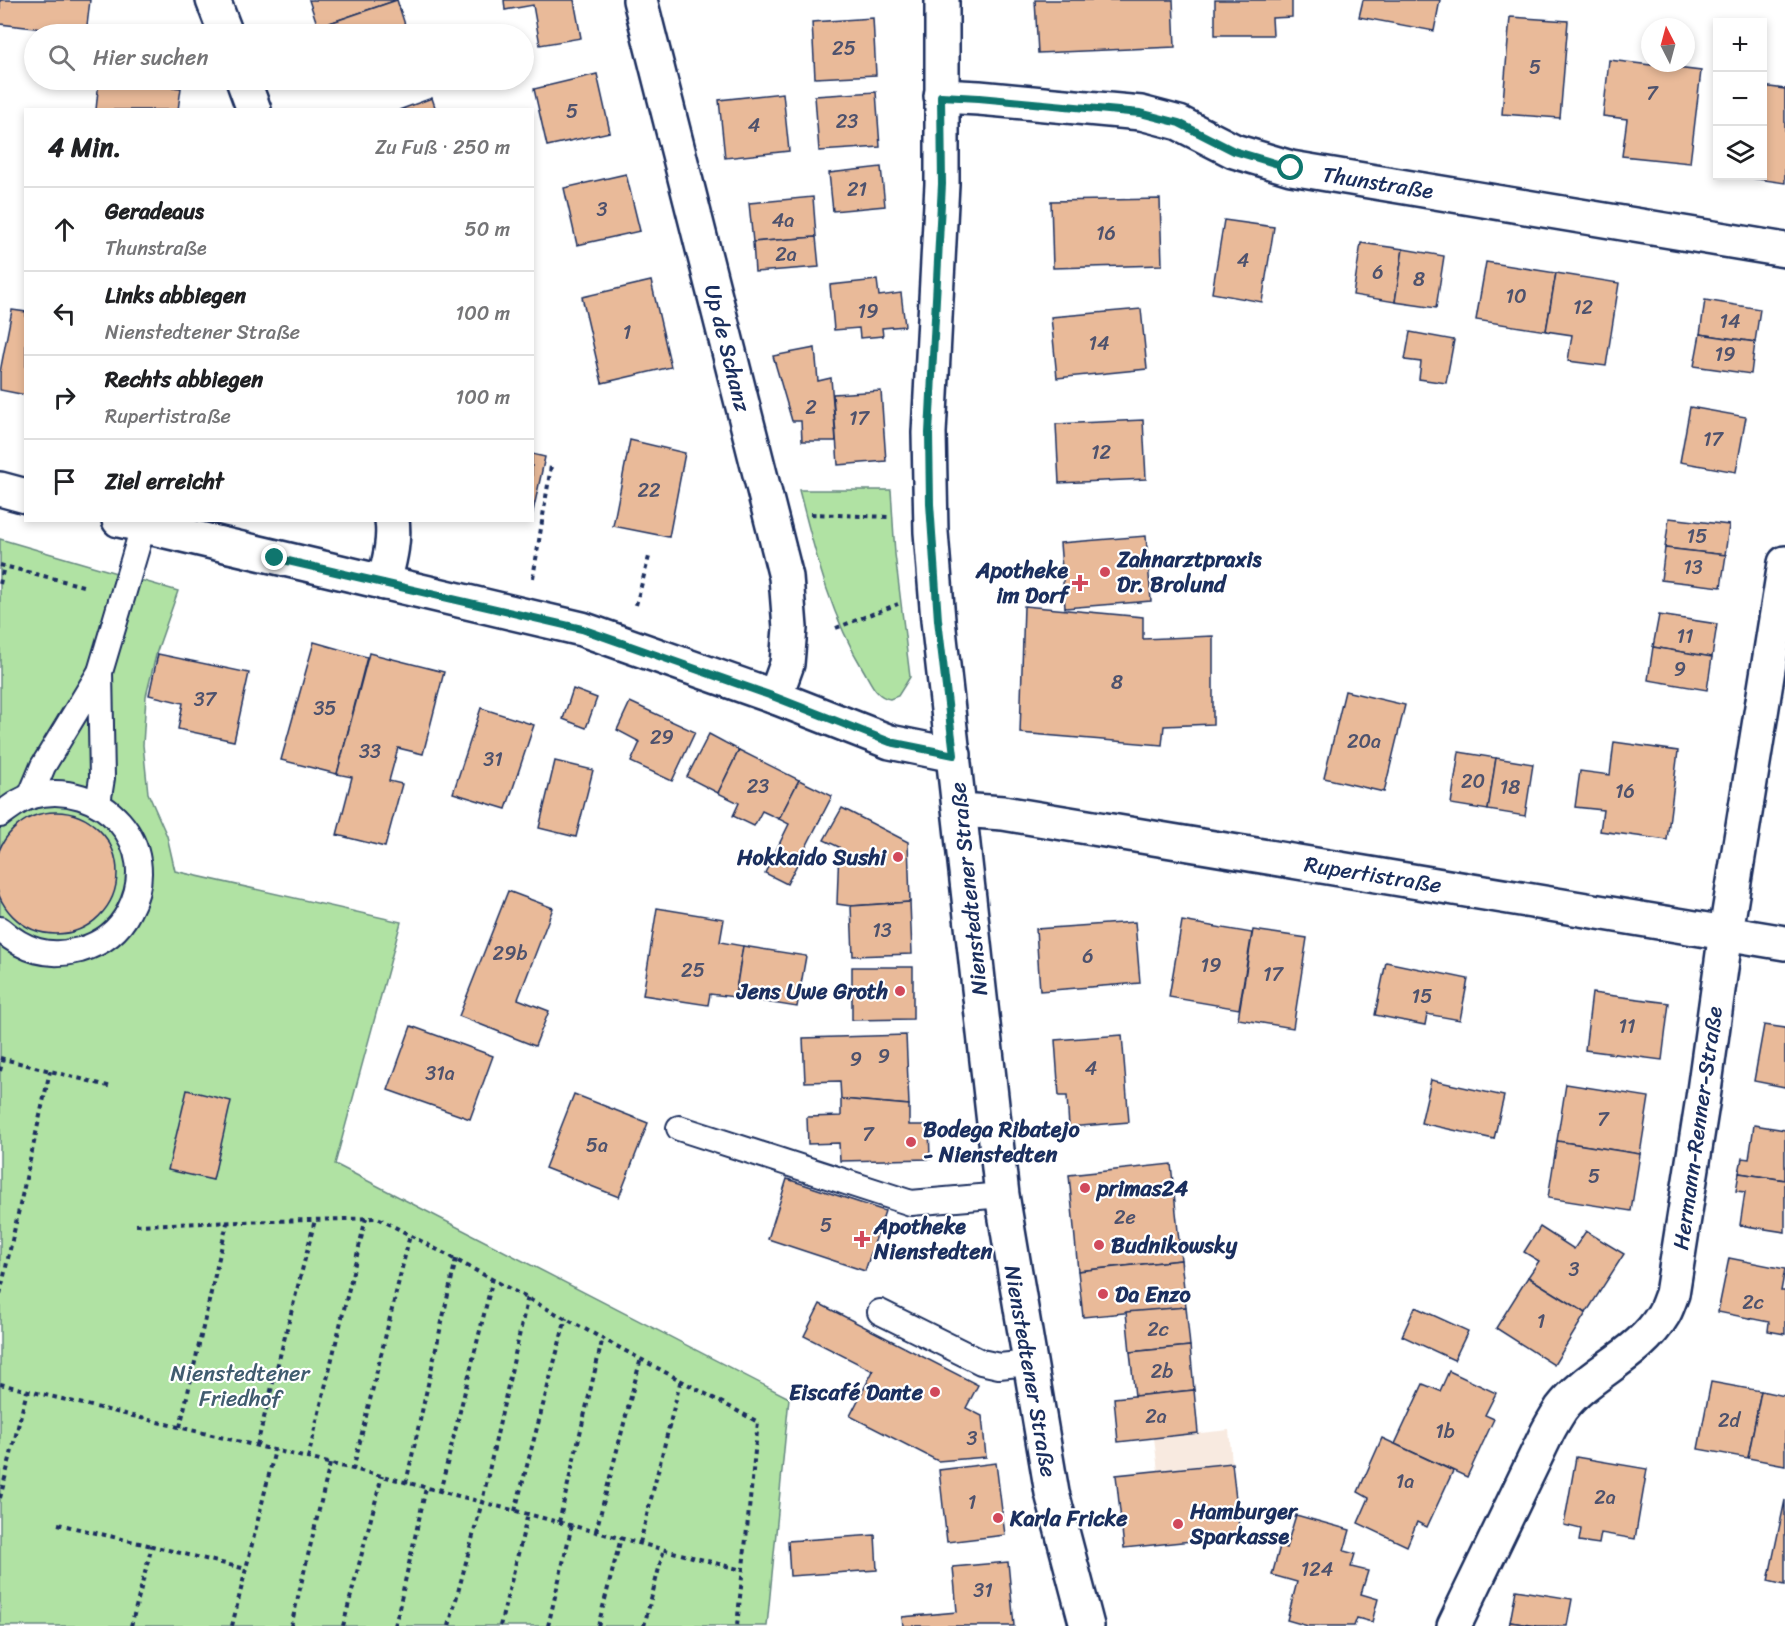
<!DOCTYPE html>
<html lang="de">
<head>
<meta charset="utf-8">
<style>
  :root { --surface:#fff; --page:#f6f6f6; --text:#202124; --muted:#757577; --line:#e0e0e0 }
  body { margin:0; font-family:Sriracha,sans-serif; background:var(--page); color:var(--text) }
  .controls { position:absolute; right:18px; top:18px; display:grid; overflow:hidden; border-radius:0px; box-shadow:0 3px 9px #0003 }
  .controls button { width:54px; height:54px; display:grid; place-items:center; padding:0; border:0; border-bottom:2px solid var(--line); background:var(--surface); color:var(--text); font:30px sans-serif }
  .compass { position:absolute; left:1641px; top:18px; width:54px; height:54px; border-radius:50%; background:var(--surface); box-shadow:0 3px 9px #0003; rotate:354deg }
  .stop { position:absolute; width:18px; height:18px; margin:-14px; border:4px solid #0f766e; border-radius:50%; background:#fff }
  .stop.end { background:#0f766e; border-color:#fff; box-shadow:0 2px 6px #0008 }
  .list { margin:0; padding:0; list-style:none }
  h2 { display:flex; justify-content:space-between; align-items:center; height:78px; margin:0; padding:0 24px; font-size:26px }
  h2 small { font-size:20px; font-weight:400; color:var(--muted) }
  .list li { display:grid; grid-template-columns:39px 1fr auto; gap:18px; align-items:center; box-sizing:border-box; height:84px; padding:0 24px; border-top:2px solid var(--line) }
  .list b { display:block; font-size:22px; white-space:nowrap }
  .list p { margin:0; font-size:20px; white-space:nowrap; color:var(--muted) }
  .list em { font-size:20px; font-style:normal; color:var(--muted) }
  .icon { flex:none; width:33px; height:33px; fill:none; stroke:currentColor; stroke-width:2; stroke-linecap:round; stroke-linejoin:round }
  .map { position:relative; flex:none; width:1785px; height:1626px; overflow:hidden }
  .search { position:absolute; background:var(--surface); box-shadow:0 3px 9px #0003; left:24px; top:24px; width:510px; height:66px; display:flex; align-items:center; gap:15px; box-sizing:border-box; padding:0 21px; border-radius:33px; color:var(--muted); font-size:22px }
  .panel { position:absolute; background:var(--surface); box-shadow:0 3px 9px #0003; left:24px; top:108px; width:510px; height:414px; border-radius:0px }
  .map>svg:first-child { display:block }
  .built { fill:#f8eae0 }
  .green { fill:#b0e2a3; stroke:#668880; stroke-width:1.5 }
  .building { fill:#e9ba99; stroke:#1b2f5e; stroke-width:1.5 }
  .lines { fill:none; stroke-linecap:round; stroke-linejoin:round }
  .service-casing { stroke:#1b2f5e; stroke-width:28 }
  .minor-casing { stroke:#1b2f5e; stroke-width:38 }
  .tertiary-casing { stroke:#1b2f5e; stroke-width:38 }
  .path { stroke:#1b2f5e; stroke-width:4; stroke-dasharray:4.5 4.5; stroke-linecap:butt }
  .service { stroke:#fff; stroke-width:24 }
  .minor { stroke:#fff; stroke-width:33 }
  .tertiary { stroke:#fff; stroke-width:33 }
  .route { stroke:#0f766e; stroke-width:8 }
  .poi-dot { fill:#d1495b; stroke:#fff; stroke-width:2 }
  .labels { text-anchor:middle; stroke-width:4.5; stroke-linejoin:round; paint-order:stroke }
  .number-label { font-size:20px; fill:#4e526d }
  .street-label { font-size:22px; fill:#1b2f5e; stroke:#fff }
  .poi-label { font-size:22px; font-weight:bold; fill:#1b2f5e; stroke:#fff; text-anchor:start }
  .park-label { font-size:22px; fill:#405c6f; stroke:#fff }
</style>
</head>
<body>
<div class="map">
<svg width="1785" height="1626" viewBox="0 0 1785 1626">
  <rect width="100%" height="100%" fill="#fff"/>
  <filter id="ink" filterUnits="userSpaceOnUse"><feTurbulence type="fractalNoise" baseFrequency=".0167" numOctaves="2"/><feDisplacementMap in="SourceGraphic" scale="12" xChannelSelector="R" yChannelSelector="G"/><feConvolveMatrix kernelMatrix="1 2 1 2 8 2 1 2 1" color-interpolation-filters="sRGB"/></filter>
  <g filter="url(#ink)">
    <polygon class="built" points="1229,1430 1232,1463 1158,1471 1154,1438"/>
    <g class="green">
      <path d="M799,490H891L895,554L910,677L898,696L890,699C876,697 871,683 864,671C830,615 815,552 799,490Z"/>
      <polygon points="0,539 178,591 157,651 146,696 143,745 148,793 167,836 175,871 401,922 335,1164 789,1398 767,1626 0,1626"/>
    </g>
    <g class="building">
      <polygon points="0,0 90,0 86,34 0,24"/>
      <polygon points="309,0 397,0 318,27"/>
      <polygon points="397,0 408,34 320,34 318,27"/>
      <polygon points="504,0 574,0 581,38 540,45 533,5 505,10"/>
      <polygon points="1035,0 1173,0 1175,47 1038,53"/>
      <polygon points="1215,0 1292,0 1292,17 1272,18 1273,35 1215,35"/>
      <polygon points="1363,0 1440,0 1434,31 1359,17"/>
      <polygon points="1510,17 1568,21 1560,118 1502,114"/>
      <polygon points="873,18 876,75 815,78 812,22"/>
      <polygon points="1609,60 1701,71 1690,163 1622,156 1627,119 1603,116"/>
      <polygon points="597,74 610,132 547,146 534,89"/>
      <polygon points="99,80 181,88 178,110 96,110"/>
      <polygon points="1762,86 1785,89 1785,183 1737,176 1762,176"/>
      <polygon points="876,92 880,147 819,151 815,96"/>
      <polygon points="783,93 789,151 725,158 719,100"/>
      <polygon points="432,98 436,110 399,110"/>
      <polygon points="881,167 885,206 833,211 829,173"/>
      <polygon points="626,174 640,231 577,245 564,188"/>
      <polygon points="813,197 816,237 753,242 749,203"/>
      <polygon points="1160,199 1162,265 1053,268 1051,201"/>
      <polygon points="1224,220 1274,227 1262,302 1212,293"/>
      <polygon points="816,237 819,267 755,272 753,242"/>
      <polygon points="1361,243 1403,249 1395,302 1353,295"/>
      <polygon points="1403,249 1444,256 1436,308 1395,302"/>
      <polygon points="1486,262 1556,273 1546,331 1476,320"/>
      <polygon points="1556,273 1619,283 1606,366 1568,361 1572,335 1546,331"/>
      <polygon points="877,280 879,296 901,293 905,326 882,328 883,336 860,338 859,328 834,330 830,285"/>
      <polygon points="651,281 671,367 602,383 582,297"/>
      <polygon points="1705,300 1760,309 1755,342 1700,334"/>
      <polygon points="1141,309 1147,369 1057,378 1051,317"/>
      <polygon points="12,310 26,312 26,395 0,390 0,372"/>
      <polygon points="1410,332 1454,340 1446,383 1419,379 1421,362 1405,360"/>
      <polygon points="1700,334 1755,342 1751,374 1694,366"/>
      <polygon points="815,348 818,381 831,378 836,441 802,441 801,421 792,421 773,356"/>
      <polygon points="881,391 886,461 838,465 833,394"/>
      <polygon points="1690,407 1746,417 1736,472 1680,462"/>
      <polygon points="1143,420 1146,479 1059,483 1056,424"/>
      <polygon points="630,440 685,453 669,537 613,526"/>
      <polygon points="532,454 545,457 532,516"/>
      <polygon points="1669,518 1729,525 1725,555 1665,548"/>
      <polygon points="1146,536 1151,601 1065,608 1060,543"/>
      <polygon points="1665,548 1726,555 1721,587 1661,580"/>
      <polygon points="1024,606 1143,617 1143,639 1213,636 1213,724 1164,726 1162,745 1020,733"/>
      <polygon points="1659,615 1717,624 1712,657 1653,647"/>
      <polygon points="314,642 367,657 337,774 281,760"/>
      <polygon points="1653,647 1712,657 1707,690 1648,680"/>
      <polygon points="369,653 444,672 423,754 398,748 389,781 402,784 385,847 337,835 352,777 337,774"/>
      <polygon points="158,654 249,673 234,741 178,729 183,703 149,695"/>
      <polygon points="573,689 597,698 586,728 563,719"/>
      <polygon points="1345,691 1405,705 1384,792 1324,778"/>
      <polygon points="630,702 695,732 672,781 631,762 640,742 617,730"/>
      <polygon points="481,708 534,725 506,809 453,793"/>
      <polygon points="709,734 739,750 718,793 687,777"/>
      <polygon points="1614,742 1678,751 1667,840 1600,831 1603,810 1575,807 1580,771 1610,775"/>
      <polygon points="739,750 799,780 779,819 762,811 754,826 733,816 739,803 718,793"/>
      <polygon points="1459,752 1496,758 1488,810 1451,804"/>
      <polygon points="1496,758 1533,764 1525,816 1488,810"/>
      <polygon points="555,761 593,770 576,837 539,828"/>
      <polygon points="799,780 832,796 787,884 765,873 789,824 779,819"/>
      <polygon points="842,808 908,842 910,902 851,906 837,904 839,847 824,840"/>
      <circle cx="56" cy="873" r="61"/>
      <polygon points="508,891 553,908 518,999 549,1011 535,1046 459,1016"/>
      <polygon points="910,902 912,954 853,956 851,906"/>
      <polygon points="657,908 724,919 720,942 743,946 735,997 710,994 708,1005 643,995"/>
      <polygon points="1182,921 1252,933 1239,1009 1169,997"/>
      <polygon points="1135,922 1140,983 1040,991 1036,929"/>
      <polygon points="1253,930 1307,938 1293,1028 1238,1019"/>
      <polygon points="743,946 806,956 797,1007 735,997"/>
      <polygon points="1386,962 1468,979 1460,1020 1427,1014 1425,1025 1375,1015"/>
      <polygon points="852,967 913,967 913,1019 852,1020"/>
      <polygon points="1592,993 1669,1003 1662,1060 1585,1050"/>
      <polygon points="1764,1025 1785,1028 1785,1087 1754,1081"/>
      <polygon points="411,1026 493,1056 470,1119 388,1090"/>
      <polygon points="906,1035 909,1105 841,1099 840,1081 805,1082 803,1038"/>
      <polygon points="1122,1035 1129,1122 1069,1127 1067,1096 1059,1096 1055,1040"/>
      <polygon points="1431,1080 1504,1096 1494,1139 1421,1123"/>
      <polygon points="1566,1084 1649,1097 1640,1154 1557,1141"/>
      <polygon points="187,1090 231,1101 213,1180 168,1170"/>
      <polygon points="574,1094 648,1123 619,1197 545,1168"/>
      <polygon points="841,1099 909,1105 909,1125 929,1125 930,1159 840,1161 839,1143 808,1144 807,1117 841,1116"/>
      <polygon points="1754,1125 1785,1130 1785,1180 1739,1173 1742,1158 1749,1159"/>
      <polygon points="1557,1141 1640,1154 1631,1211 1548,1198"/>
      <polygon points="1171,1164 1181,1260 1078,1271 1069,1175"/>
      <polygon points="1739,1173 1785,1180 1785,1232 1740,1225 1745,1192 1736,1191"/>
      <polygon points="787,1179 885,1211 865,1271 768,1239"/>
      <polygon points="1540,1227 1574,1249 1586,1231 1624,1254 1586,1313 1528,1277 1539,1261 1524,1252"/>
      <polygon points="1729,1258 1785,1269 1781,1291 1785,1291 1785,1334 1768,1331 1769,1322 1718,1312"/>
      <polygon points="1181,1260 1186,1307 1083,1317 1078,1271"/>
      <polygon points="1528,1277 1586,1313 1554,1365 1496,1328"/>
      <polygon points="820,1304 978,1385 966,1408 982,1416 986,1457 938,1461 850,1416 873,1371 804,1336"/>
      <polygon points="1186,1307 1190,1346 1130,1352 1126,1312"/>
      <polygon points="1415,1307 1468,1331 1454,1360 1402,1336"/>
      <polygon points="1190,1346 1194,1390 1135,1396 1130,1352"/>
      <polygon points="1449,1371 1496,1393 1485,1415 1494,1419 1467,1477 1395,1444 1423,1384 1440,1391"/>
      <polygon points="1711,1382 1761,1391 1748,1458 1698,1449"/>
      <polygon points="1194,1390 1198,1433 1118,1442 1114,1398"/>
      <polygon points="1761,1391 1785,1396 1785,1465 1748,1458"/>
      <polygon points="1382,1438 1453,1471 1427,1527 1417,1522 1407,1546 1358,1523 1369,1498 1358,1492"/>
      <polygon points="1576,1457 1647,1469 1635,1539 1601,1533 1599,1544 1579,1541 1581,1529 1564,1525"/>
      <polygon points="996,1463 1005,1535 947,1542 939,1470"/>
      <polygon points="1232,1463 1240,1536 1124,1548 1116,1475"/>
      <polygon points="1785,1500 1785,1585 1768,1581"/>
      <polygon points="1296,1515 1350,1530 1344,1551 1355,1554 1351,1567 1368,1571 1361,1594 1378,1599 1372,1622 1357,1618 1354,1626 1308,1626 1287,1620 1297,1582 1272,1575 1280,1546 1286,1548"/>
      <polygon points="875,1535 877,1570 790,1576 788,1541"/>
      <polygon points="1008,1562 1014,1626 903,1626 902,1617 957,1612 953,1567"/>
      <polygon points="1516,1590 1572,1599 1567,1626 1536,1626 1510,1622"/>
      <polygon points="1510,1622 1536,1626 1509,1626"/>
    </g>
    <g class="lines">
      <g class="service-casing">
        <g id="service">
          <polyline points="30,797 43,766 100,672 143,527"/>
          <polyline points="98,803 102,778 100,672"/>
          <path d="M0,815C10,808 20,799 32,796C101,778 164,845 129,911C119,931 101,944 80,950C48,958 25,951 0,929"/>
          <polyline points="679,1128 911,1203 1002,1195"/>
          <polyline points="880,1312 981,1362 999,1366 1030,1363"/>
        </g>
      </g>
      <g class="minor-casing">
        <g id="minor">
          <polyline points="213,0 226,34"/>
          <polyline points="640,0 786,577 790,628 787,664 775,697"/>
          <polyline points="243,80 254,110"/>
          <polyline points="941,96 979,98 1141,113 1179,123 1234,151 1291,168 1785,250"/>
          <polyline points="0,489 26,496"/>
          <polyline points="119,520 582,629 775,697 890,742 954,755"/>
          <path d="M384,583C389,562 395,541 392,520"/>
          <polyline points="960,810 1003,813 1785,943"/>
          <path d="M1454,1626L1547,1433C1551,1425 1556,1417 1561,1409C1589,1372 1639,1356 1663,1315C1667,1309 1669,1301 1672,1294L1703,1098L1726,932L1785,563"/>
        </g>
      </g>
      <g class="tertiary-casing">
        <polyline id="tertiary" points="942,0 942,184 929,433 931,532 938,620 1002,1195 1052,1493 1087,1626"/>
      </g>
      <g class="path">
        <polyline points="811,514 890,517"/>
        <polyline points="0,565 87,587"/>
        <polyline points="533,578 551,466"/>
        <polyline points="0,584 4,566"/>
        <polyline points="636,605 650,553"/>
        <polyline points="836,628 898,604"/>
        <polyline points="0,1058 112,1087"/>
        <polyline points="0,1071 3,1059"/>
        <polyline points="136,1225 378,1218 758,1422 737,1626"/>
        <polyline points="0,1294 50,1071"/>
        <polyline points="0,1384 382,1476 742,1570"/>
        <polyline points="180,1427 227,1223"/>
        <polyline points="257,1445 315,1220"/>
        <polyline points="308,1458 366,1218"/>
        <polyline points="353,1470 410,1235"/>
        <polyline points="406,1483 456,1259"/>
        <polyline points="440,1492 493,1278"/>
        <polyline points="0,1498 27,1391"/>
        <polyline points="515,1511 566,1318"/>
        <polyline points="559,1522 603,1337"/>
        <polyline points="58,1524 152,1546"/>
        <polyline points="596,1531 641,1358"/>
        <polyline points="640,1543 681,1379"/>
        <polyline points="131,1626 152,1546 246,1569"/>
        <polyline points="232,1626 275,1450"/>
        <polyline points="291,1626 330,1464"/>
        <polyline points="343,1626 382,1476"/>
        <polyline points="395,1626 426,1488"/>
        <polyline points="449,1626 482,1502 528,1296"/>
        <polyline points="500,1626 528,1514"/>
        <polyline points="548,1626 572,1525"/>
        <polyline points="598,1626 621,1538"/>
        <polyline points="644,1626 664,1549"/>
      </g>
      <use href="#service" class="service"/>
      <use href="#minor" class="minor"/>
      <use href="#tertiary" class="tertiary"/>
    </g>
  </g>
  <g class="lines" filter="url(#ink)">
    <polyline class="route" points="275,558 582,629 775,697 890,742 954,755 938,620 930,504 929,433 942,184 941,96 979,98 1140,113 1179,123 1234,151 1291,168"/>
  </g>
  <g class="poi-dot">
    <circle cx="1105" cy="572" r="6"/>
    <path d="M1077 574h6v6h6v6h-6v6h-6v-6h-6v-6h6z"/>
    <circle cx="898" cy="857" r="6"/>
    <circle cx="900" cy="991" r="6"/>
    <circle cx="911" cy="1142" r="6"/>
    <circle cx="1085" cy="1188" r="6"/>
    <path d="M859 1230h6v6h6v6h-6v6h-6v-6h-6v-6h6z"/>
    <circle cx="1099" cy="1245" r="6"/>
    <circle cx="1103" cy="1294" r="6"/>
    <circle cx="935" cy="1392" r="6"/>
    <circle cx="998" cy="1518" r="6"/>
    <circle cx="1178" cy="1524" r="6"/>
  </g>
  <g class="labels">
    <g class="number-label">
      <text x="844" y="55">25</text>
      <text x="1535" y="74">5</text>
      <text x="1652" y="100">7</text>
      <text x="572" y="118">5</text>
      <text x="847" y="128">23</text>
      <text x="754" y="132">4</text>
      <text x="857" y="196">21</text>
      <text x="602" y="216">3</text>
      <text x="783" y="227">4a</text>
      <text x="1106" y="240">16</text>
      <text x="786" y="261">2a</text>
      <text x="1243" y="267">4</text>
      <text x="1378" y="279">6</text>
      <text x="1419" y="286">8</text>
      <text x="1516" y="303">10</text>
      <text x="1583" y="314">12</text>
      <text x="868" y="318">19</text>
      <text x="1730" y="328">14</text>
      <text x="627" y="339">1</text>
      <text x="1099" y="350">14</text>
      <text x="1725" y="361">19</text>
      <text x="811" y="414">2</text>
      <text x="859" y="425">17</text>
      <text x="1713" y="446">17</text>
      <text x="1101" y="459">12</text>
      <text x="649" y="497">22</text>
      <text x="1697" y="543">15</text>
      <text x="1693" y="574">13</text>
      <text x="1685" y="643">11</text>
      <text x="1680" y="676">9</text>
      <text x="1117" y="689">8</text>
      <text x="205" y="706">37</text>
      <text x="325" y="715">35</text>
      <text x="662" y="744">29</text>
      <text x="1364" y="748">20a</text>
      <text x="370" y="758">33</text>
      <text x="493" y="766">31</text>
      <text x="1473" y="788">20</text>
      <text x="758" y="793">23</text>
      <text x="1510" y="794">18</text>
      <text x="1625" y="798">16</text>
      <text x="882" y="937">13</text>
      <text x="510" y="960">29b</text>
      <text x="1088" y="963">6</text>
      <text x="1211" y="972">19</text>
      <text x="693" y="977">25</text>
      <text x="1273" y="981">17</text>
      <text x="1422" y="1003">15</text>
      <text x="1627" y="1033">11</text>
      <text x="884" y="1063">9</text>
      <text x="856" y="1066">9</text>
      <text x="1091" y="1075">4</text>
      <text x="440" y="1080">31a</text>
      <text x="1603" y="1126">7</text>
      <text x="868" y="1141">7</text>
      <text x="597" y="1152">5a</text>
      <text x="1594" y="1183">5</text>
      <text x="1125" y="1224">2e</text>
      <text x="826" y="1232">5</text>
      <text x="1574" y="1276">3</text>
      <text x="1753" y="1309">2c</text>
      <text x="1541" y="1328">1</text>
      <text x="1158" y="1336">2c</text>
      <text x="1162" y="1378">2b</text>
      <text x="1156" y="1423">2a</text>
      <text x="1729" y="1427">2d</text>
      <text x="1445" y="1438">1b</text>
      <text x="972" y="1445">3</text>
      <text x="1405" y="1488">1a</text>
      <text x="1605" y="1504">2a</text>
      <text x="972" y="1509">1</text>
      <text x="1317" y="1576">124</text>
      <text x="983" y="1597">31</text>
    </g>
    <g class="street-label">
      <text transform="translate(1378 182) rotate(9)" y="8">Thunstraße</text>
      <text transform="translate(728 348) rotate(76)" y="8">Up de Schanz</text>
      <text transform="translate(1373 874) rotate(9)" y="8">Rupertistraße</text>
      <text transform="translate(968 889) rotate(-96)" y="8">Nienstedtener Straße</text>
      <text transform="translate(1697 1128) rotate(-82)" y="8">Hermann-Renner-Straße</text>
      <text transform="translate(1031 1371) rotate(80)" y="8">Nienstedtener Straße</text>
    </g>
    <g class="poi-label">
      <text x="1117" y="567">Zahnarztpraxis<tspan x="1117" dy="25">Dr. Brolund</tspan></text>
      <text x="1068" y="578" text-anchor="end">Apotheke<tspan x="1068" dy="25">im Dorf</tspan></text>
      <text x="886" y="865" text-anchor="end">Hokkaido Sushi</text>
      <text x="888" y="999" text-anchor="end">Jens Uwe Groth</text>
      <text x="923" y="1137">Bodega Ribatejo<tspan x="923" dy="25">- Nienstedten</tspan></text>
      <text x="1097" y="1196">primas24</text>
      <text x="874" y="1234">Apotheke<tspan x="874" dy="25">Nienstedten</tspan></text>
      <text x="1111" y="1253">Budnikowsky</text>
      <text x="1115" y="1302">Da Enzo</text>
      <text x="923" y="1400" text-anchor="end">Eiscafé Dante</text>
      <text x="1190" y="1519">Hamburger<tspan x="1190" dy="25">Sparkasse</tspan></text>
      <text x="1010" y="1526">Karla Fricke</text>
    </g>
    <g class="park-label">
      <text x="240" y="1381">Nienstedtener<tspan x="240" dy="25">Friedhof</tspan></text>
    </g>
  </g>
</svg>
<div class="controls">
<button>+</button>
<button>−</button>
<button><svg class="icon" aria-label="layers" viewBox="0 0 24 24"><path d="M12 4l9 5-9 5-9-5zM3 14l9 5 9-5"/></svg></button>
</div>
<svg class="compass" viewBox="-18 -18 36 36"><path d="M0-13l5 13h-10z" fill="#e53935"/><path d="M0 13l5-13h-10z" fill="#757577"/></svg>
<div class="stop" style="left:1291px;top:168px"></div>
<div class="stop end" style="left:275px;top:558px"></div>
<div class="search"><svg class="icon" aria-label="search" viewBox="0 0 24 24"><circle cx="10" cy="10" r="6"/><path d="M15 15l6 6"/></svg>Hier suchen</div>
<section class="panel">
<h2>4 Min.<small>Zu Fuß · 250 m</small></h2>
<ul class="list">
<li><svg class="icon" aria-label="ahead" viewBox="0 0 24 24"><path d="M12 20V5M6 11l6-6 6 6"/></svg><div><b>Geradeaus</b><p>Thunstraße</p></div><em>50 m</em></li>
<li><svg class="icon" aria-label="left" viewBox="0 0 24 24"><path d="M17 20v-9H6M10 6l-5 5 5 5"/></svg><div><b>Links abbiegen</b><p>Nienstedtener Straße</p></div><em>100 m</em></li>
<li><svg class="icon" aria-label="right" viewBox="0 0 24 24"><path d="M7 20v-9h11M14 6l5 5-5 5"/></svg><div><b>Rechts abbiegen</b><p>Rupertistraße</p></div><em>100 m</em></li>
<li><svg class="icon" aria-label="arrive" viewBox="0 0 24 24"><path d="M6 21V4h12l-3 4 3 4H6"/></svg><div><b>Ziel erreicht</b></div></li>
</ul>
</section>
</div>
</body>
</html>
